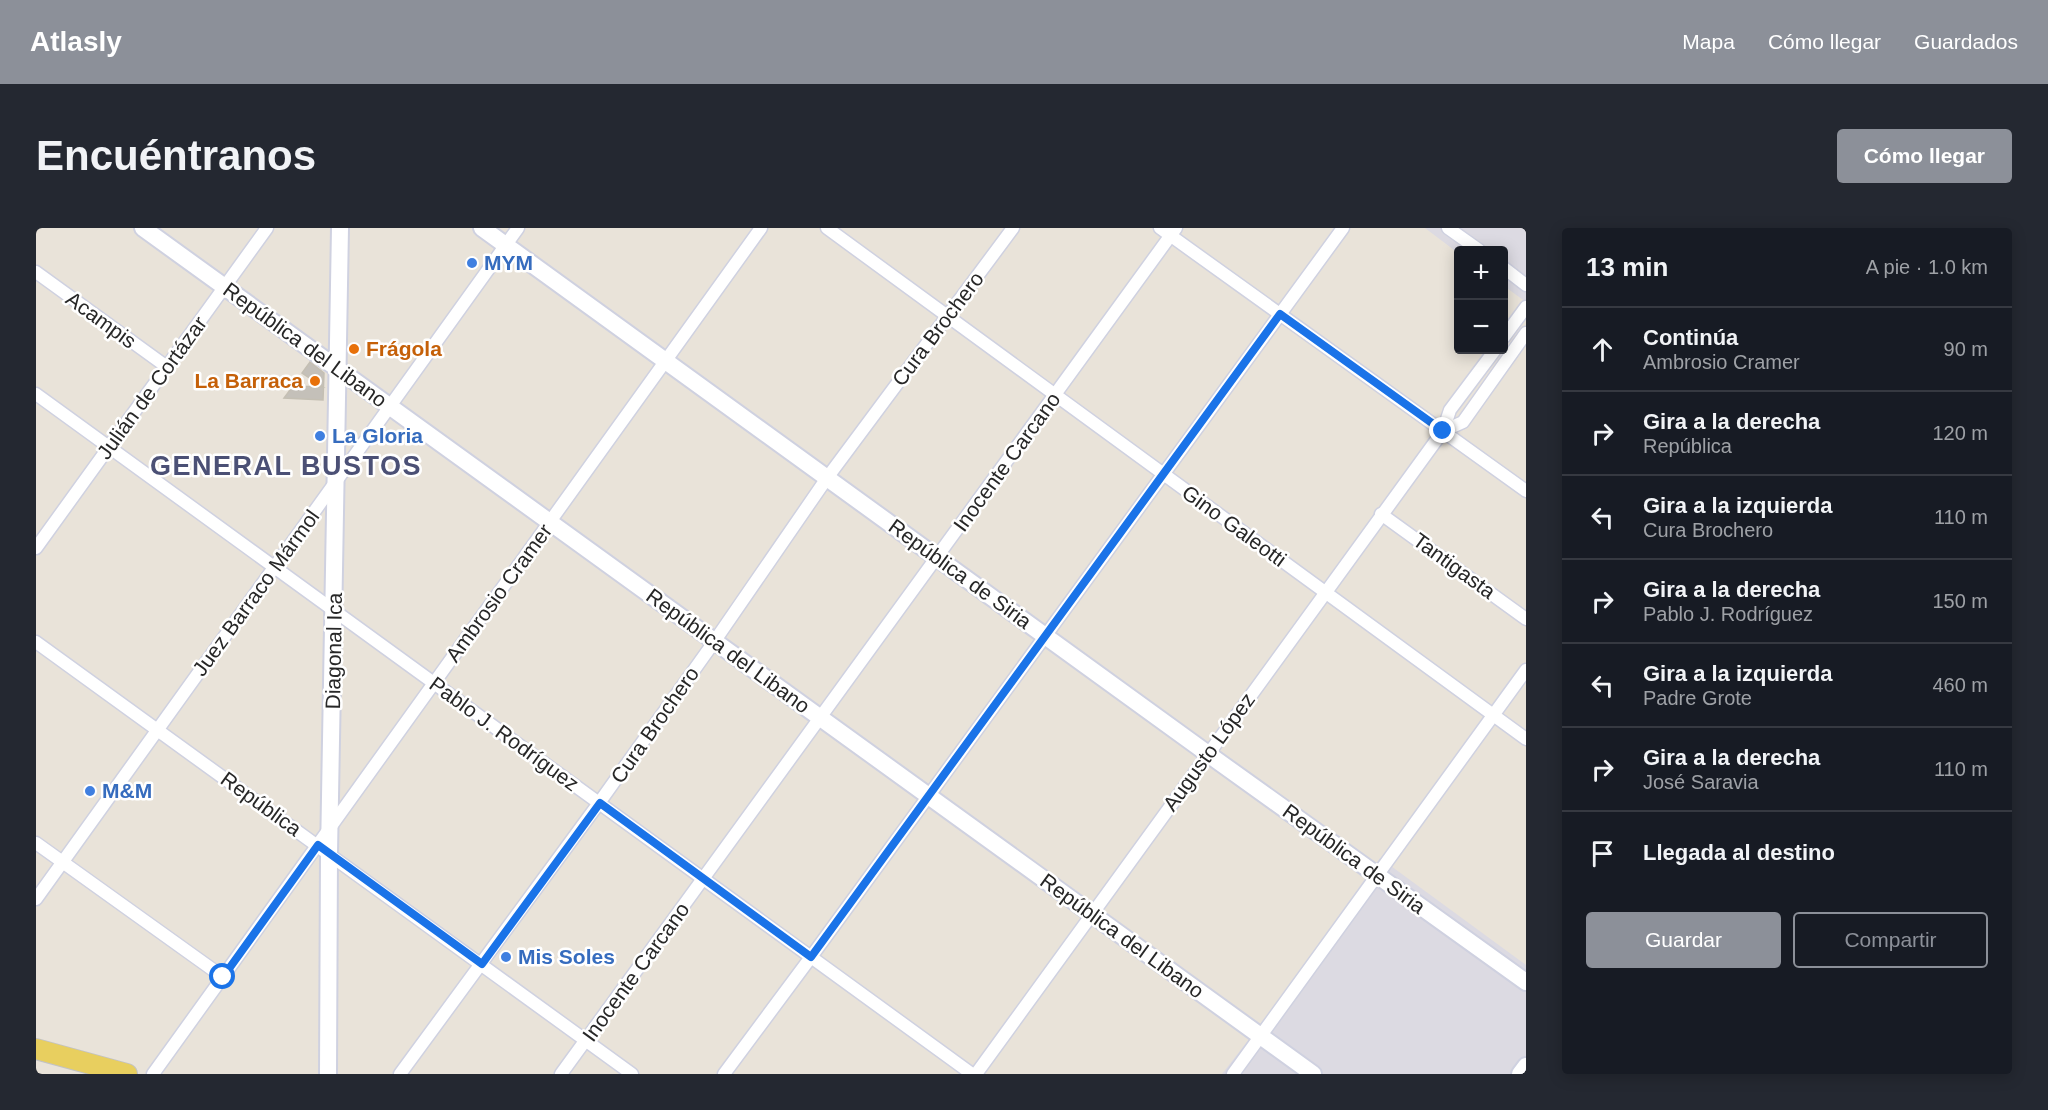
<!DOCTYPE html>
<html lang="es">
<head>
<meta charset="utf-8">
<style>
  :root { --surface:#171b24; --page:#242831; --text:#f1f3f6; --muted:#9ea1a6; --line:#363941; --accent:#8c9099 }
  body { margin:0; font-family:Helvetica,sans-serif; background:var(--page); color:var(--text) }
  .controls { position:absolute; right:18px; top:18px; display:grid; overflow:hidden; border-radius:6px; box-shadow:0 3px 15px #0003 }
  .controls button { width:54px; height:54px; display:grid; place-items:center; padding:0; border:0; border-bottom:2px solid var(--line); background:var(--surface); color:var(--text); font:30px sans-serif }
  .stop { position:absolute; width:18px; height:18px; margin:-14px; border:4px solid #1a73e8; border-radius:50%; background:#fff }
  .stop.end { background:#1a73e8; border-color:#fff; box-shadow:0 2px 6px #0008 }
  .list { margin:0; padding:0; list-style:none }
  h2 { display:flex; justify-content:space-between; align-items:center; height:78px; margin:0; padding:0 24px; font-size:26px }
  h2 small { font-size:20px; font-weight:400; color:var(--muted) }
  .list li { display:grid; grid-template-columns:39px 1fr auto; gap:18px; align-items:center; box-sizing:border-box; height:84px; padding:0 24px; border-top:2px solid var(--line) }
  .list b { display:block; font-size:22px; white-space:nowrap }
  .list p { margin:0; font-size:20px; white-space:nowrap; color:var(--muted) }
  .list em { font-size:20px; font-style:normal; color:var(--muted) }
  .actions { display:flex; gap:12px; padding:18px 24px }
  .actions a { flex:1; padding:14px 0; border:2px solid var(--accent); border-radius:6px; text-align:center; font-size:21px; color:var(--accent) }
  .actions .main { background:var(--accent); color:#fff }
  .icon { flex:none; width:33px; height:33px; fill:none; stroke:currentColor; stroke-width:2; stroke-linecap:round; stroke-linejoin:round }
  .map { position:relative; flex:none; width:1490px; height:846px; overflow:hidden; border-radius:6px }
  header { display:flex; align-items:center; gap:36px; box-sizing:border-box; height:84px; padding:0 30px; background:var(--accent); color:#fff }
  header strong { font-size:28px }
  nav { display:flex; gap:33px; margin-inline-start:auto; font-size:21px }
  .intro { display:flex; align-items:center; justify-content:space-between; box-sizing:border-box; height:144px; padding:0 36px }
  h1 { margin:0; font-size:42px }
  .button { padding:15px 27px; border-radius:6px; background:var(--accent); color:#fff; font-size:21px; font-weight:700 }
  main { display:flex; gap:36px; padding:0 36px }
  aside { flex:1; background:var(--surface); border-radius:6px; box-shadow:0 3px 15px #0003 }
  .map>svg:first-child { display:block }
  .industrial { fill:#dcdae2 }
  .building { fill:#c4c0b9; stroke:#c4bfb3; stroke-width:1.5 }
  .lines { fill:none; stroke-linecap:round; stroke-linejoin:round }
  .street-casing { stroke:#cfd1e0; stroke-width:15 }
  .secondary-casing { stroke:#cfd1e0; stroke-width:20 }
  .primary-casing { stroke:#c3c3c3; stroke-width:22 }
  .street { stroke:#fff; stroke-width:12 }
  .secondary { stroke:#fff; stroke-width:16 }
  .primary { stroke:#e8cf5f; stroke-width:20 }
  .route { stroke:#1a73e8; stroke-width:8 }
  .shop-dot { fill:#3f7fe0; stroke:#fff; stroke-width:2 }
  .food-dot { fill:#e8710a; stroke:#fff; stroke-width:2 }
  .labels { text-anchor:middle; stroke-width:5; stroke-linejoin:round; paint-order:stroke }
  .shop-label { font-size:21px; font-weight:bold; fill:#366cbe; stroke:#fff; text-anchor:start }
  .street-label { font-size:21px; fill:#272727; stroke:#fff }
  .food-label { font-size:21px; font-weight:bold; fill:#c56008; stroke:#fff; text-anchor:start }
  .district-label { font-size:27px; font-weight:bold; letter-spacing:1.5px; fill:#4b5075; stroke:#fff }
</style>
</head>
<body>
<header>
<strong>Atlasly</strong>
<nav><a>Mapa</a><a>Cómo llegar</a><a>Guardados</a></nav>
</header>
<div class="intro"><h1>Encuéntranos</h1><a class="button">Cómo llegar</a></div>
<main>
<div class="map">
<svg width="1490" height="846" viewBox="0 0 1490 846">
  <rect width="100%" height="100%" fill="#e9e3d9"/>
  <g class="industrial">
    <polygon points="1389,0 1490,0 1490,74 1468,58 1468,22 1422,22 1422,25"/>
    <polygon points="1344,630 1490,737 1490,846 1186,846 1231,788"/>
  </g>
  <polygon class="building" points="274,134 288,145 287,172 248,170 257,158 287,159 266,145"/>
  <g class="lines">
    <g class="street-casing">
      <g id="street">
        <polyline points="791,0 1490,511"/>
        <polyline points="1124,0 1490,263"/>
        <polyline points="1412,0 1443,22"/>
        <polyline points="1468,40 1490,57"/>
        <polyline points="0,44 131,139"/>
        <polyline points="1468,109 1490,79"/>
        <polyline points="0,166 936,846"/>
        <polyline points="1407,203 1427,194 1490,105"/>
        <polyline points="1345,286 1490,391"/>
        <polyline points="0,320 231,0"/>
        <polyline points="0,414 596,846"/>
        <polyline points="0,615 187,749"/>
        <polyline points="0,671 482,0"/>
        <polyline points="117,846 725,0"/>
        <polyline points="364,846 563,575 678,414 791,250 977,0"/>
        <polyline points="525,846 1140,0"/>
        <polyline points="688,846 775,729 1307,0"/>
        <polyline points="940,846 1407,203 1414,182 1459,122"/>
        <polyline points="1197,846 1490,442"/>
      </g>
    </g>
    <g class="secondary-casing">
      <g id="secondary">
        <polyline points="107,0 1277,846"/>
        <polyline points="446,0 1172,526 1490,754"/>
        <polyline points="292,846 293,626 304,0"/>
        <polyline points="1484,846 1490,838"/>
      </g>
    </g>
    <g class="primary-casing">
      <polyline id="primary" points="0,821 91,846"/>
    </g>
    <use href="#street" class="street"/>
    <use href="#secondary" class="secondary"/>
    <use href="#primary" class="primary"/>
  </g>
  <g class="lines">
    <polyline class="route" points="187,749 282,617 446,736 564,575 775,729 1244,86 1407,203"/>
  </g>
  <g class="shop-dot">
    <circle cx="436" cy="35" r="6"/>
    <circle cx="284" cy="208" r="6"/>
    <circle cx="54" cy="563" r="6"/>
    <circle cx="470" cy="729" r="6"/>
  </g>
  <g class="food-dot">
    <circle cx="318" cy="121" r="6"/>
    <circle cx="279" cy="153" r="6"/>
  </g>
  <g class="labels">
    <g class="shop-label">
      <text x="448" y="42">MYM</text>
      <text x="296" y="215">La Gloria</text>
      <text x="66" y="570">M&amp;M</text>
      <text x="482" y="736">Mis Soles</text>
    </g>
    <g class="street-label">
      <text transform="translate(65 92) rotate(36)" y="7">Acampis</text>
      <text transform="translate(902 101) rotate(-53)" y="7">Cura Brochero</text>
      <text transform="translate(269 117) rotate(36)" y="7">República del Libano</text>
      <text transform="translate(116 160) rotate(-54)" y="7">Julián de Cortázar</text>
      <text transform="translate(971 234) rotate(-54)" y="7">Inocente Carcano</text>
      <text transform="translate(1198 298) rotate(36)" y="7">Gino Galeotti</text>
      <text transform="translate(1418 338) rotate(36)" y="7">Tantigasta</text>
      <text transform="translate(924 346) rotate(36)" y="7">República de Siria</text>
      <text transform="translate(220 365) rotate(-54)" y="7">Juez Barraco Mármol</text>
      <text transform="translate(463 365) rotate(-54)" y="7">Ambrosio Cramer</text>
      <text transform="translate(298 423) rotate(-89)" y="7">Diagonal Ica</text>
      <text transform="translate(692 423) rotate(36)" y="7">República del Libano</text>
      <text transform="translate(619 497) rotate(-55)" y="7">Cura Brochero</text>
      <text transform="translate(468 506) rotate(36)" y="7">Pablo J. Rodríguez</text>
      <text transform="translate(1173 524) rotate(-54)" y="7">Augusto López</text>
      <text transform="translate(225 576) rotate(36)" y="7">República</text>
      <text transform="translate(1318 631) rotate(36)" y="7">República de Siria</text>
      <text transform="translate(1086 708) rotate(36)" y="7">República del Libano</text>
      <text transform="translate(600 744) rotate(-54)" y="7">Inocente Carcano</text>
    </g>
    <g class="food-label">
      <text x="330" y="128">Frágola</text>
      <text x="267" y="160" text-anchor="end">La Barraca</text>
    </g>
    <g class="district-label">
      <text x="250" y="247">GENERAL BUSTOS</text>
    </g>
  </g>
</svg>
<div class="controls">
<button>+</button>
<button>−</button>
</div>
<div class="stop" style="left:187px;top:749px"></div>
<div class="stop end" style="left:1407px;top:203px"></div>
</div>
<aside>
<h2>13 min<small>A pie · 1.0 km</small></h2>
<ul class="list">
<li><svg class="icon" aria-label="ahead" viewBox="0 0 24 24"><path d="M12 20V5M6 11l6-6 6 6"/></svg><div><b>Continúa</b><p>Ambrosio Cramer</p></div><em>90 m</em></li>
<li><svg class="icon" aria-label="right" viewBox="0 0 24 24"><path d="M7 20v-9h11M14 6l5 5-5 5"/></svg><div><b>Gira a la derecha</b><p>República</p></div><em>120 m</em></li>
<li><svg class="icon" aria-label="left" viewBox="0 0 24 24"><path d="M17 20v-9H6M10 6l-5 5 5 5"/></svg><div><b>Gira a la izquierda</b><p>Cura Brochero</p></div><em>110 m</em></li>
<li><svg class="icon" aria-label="right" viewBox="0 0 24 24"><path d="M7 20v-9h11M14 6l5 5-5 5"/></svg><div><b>Gira a la derecha</b><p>Pablo J. Rodríguez</p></div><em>150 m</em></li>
<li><svg class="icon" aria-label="left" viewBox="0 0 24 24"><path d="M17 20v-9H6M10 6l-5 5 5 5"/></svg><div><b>Gira a la izquierda</b><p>Padre Grote</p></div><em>460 m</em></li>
<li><svg class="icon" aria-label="right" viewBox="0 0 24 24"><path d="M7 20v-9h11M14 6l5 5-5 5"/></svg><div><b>Gira a la derecha</b><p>José Saravia</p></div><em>110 m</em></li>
<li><svg class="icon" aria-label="arrive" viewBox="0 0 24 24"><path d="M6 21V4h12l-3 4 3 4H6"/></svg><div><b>Llegada al destino</b></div></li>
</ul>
<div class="actions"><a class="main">Guardar</a><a>Compartir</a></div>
</aside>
</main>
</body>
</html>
